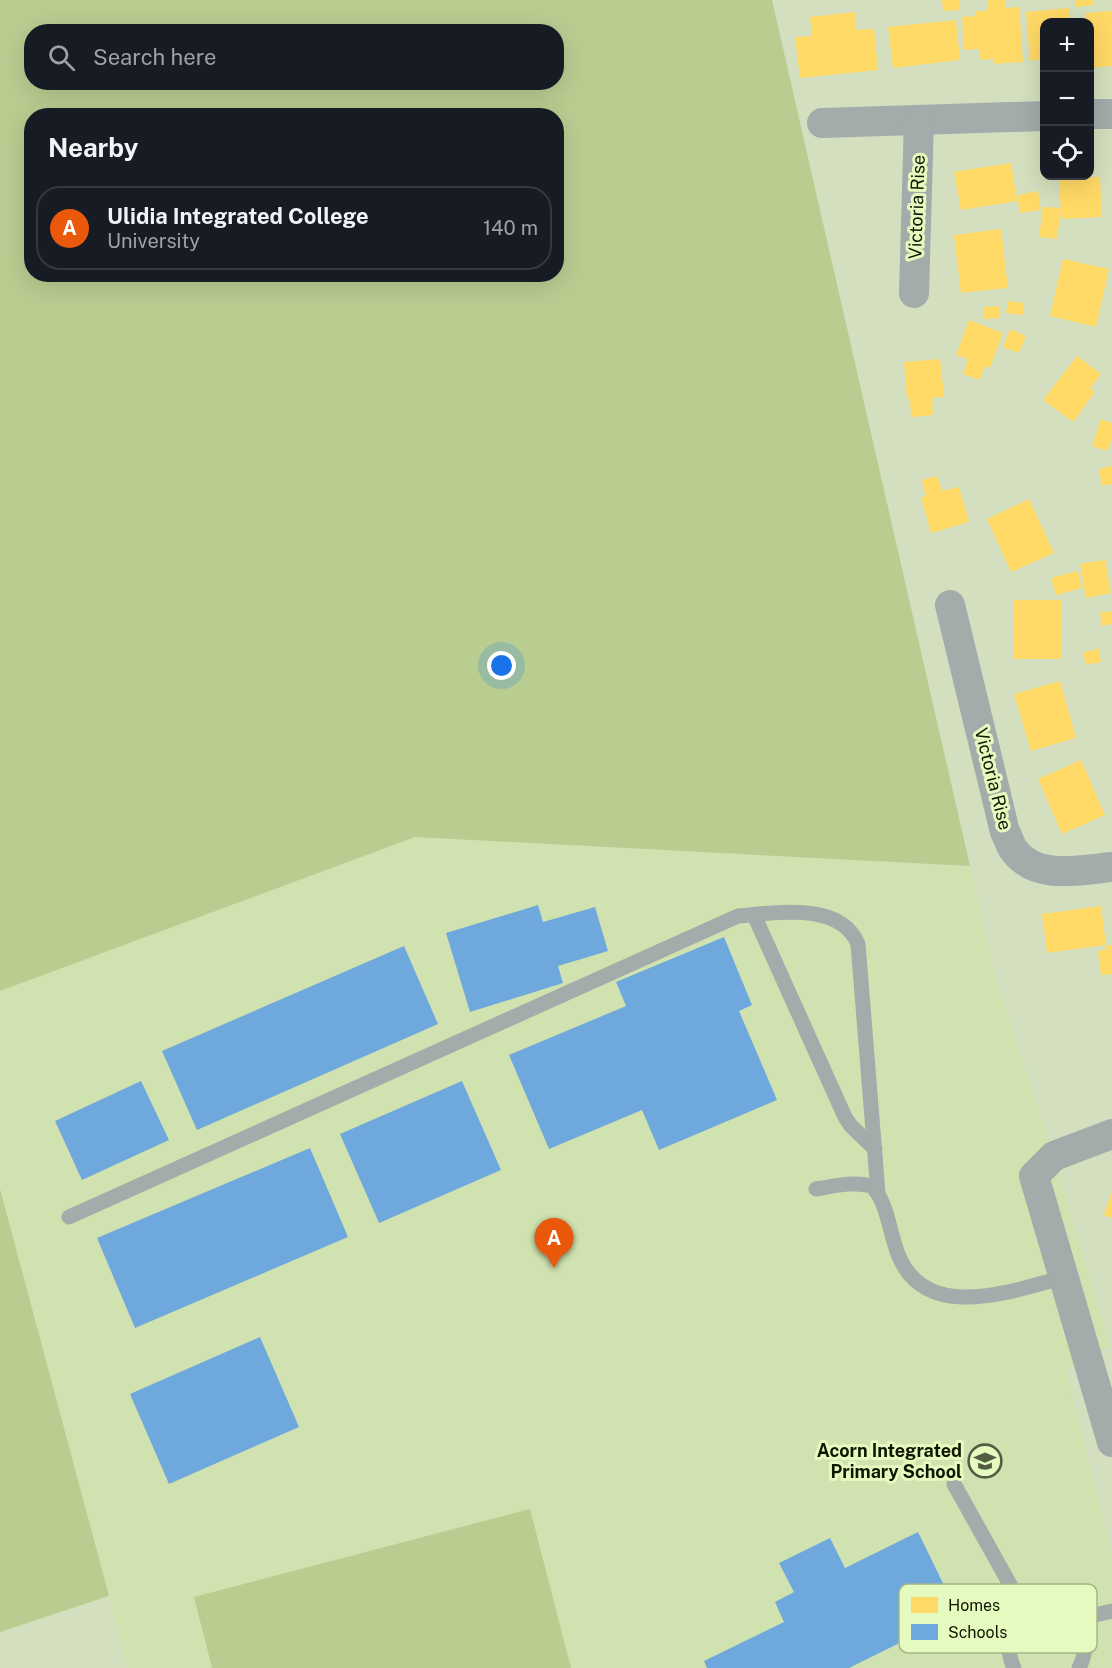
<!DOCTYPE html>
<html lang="en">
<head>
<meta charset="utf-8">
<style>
  :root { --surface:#171b24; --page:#242831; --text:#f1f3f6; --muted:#9ea1a6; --line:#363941; --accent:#ea580c }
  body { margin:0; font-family:"Public Sans",sans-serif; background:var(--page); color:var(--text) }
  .controls { position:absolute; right:18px; top:18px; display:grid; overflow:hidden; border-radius:12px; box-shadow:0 6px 24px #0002 }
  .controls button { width:54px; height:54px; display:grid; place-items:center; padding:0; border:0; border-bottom:2px solid var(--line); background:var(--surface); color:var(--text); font:30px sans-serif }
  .you { position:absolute; left:502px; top:666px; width:21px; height:21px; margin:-15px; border:4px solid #fff; border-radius:50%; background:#1a73e8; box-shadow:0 0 0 9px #1a73e833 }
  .badge { display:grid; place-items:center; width:39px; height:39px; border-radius:50%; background:var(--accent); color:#fff; font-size:20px; font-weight:700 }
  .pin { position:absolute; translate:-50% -50px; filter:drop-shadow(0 2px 3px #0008) }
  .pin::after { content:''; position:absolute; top:32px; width:21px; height:18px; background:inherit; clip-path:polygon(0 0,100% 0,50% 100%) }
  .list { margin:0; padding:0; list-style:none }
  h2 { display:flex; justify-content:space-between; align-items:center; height:78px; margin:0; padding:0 24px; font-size:26px }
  h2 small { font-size:20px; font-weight:400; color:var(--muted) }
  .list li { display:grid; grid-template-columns:39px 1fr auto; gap:18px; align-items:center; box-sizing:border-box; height:84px; margin:0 12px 12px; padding:0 12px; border:2px solid var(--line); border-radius:24px }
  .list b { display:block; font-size:22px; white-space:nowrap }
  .list p { margin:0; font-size:20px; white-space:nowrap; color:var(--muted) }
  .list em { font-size:20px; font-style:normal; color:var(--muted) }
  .icon { flex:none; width:33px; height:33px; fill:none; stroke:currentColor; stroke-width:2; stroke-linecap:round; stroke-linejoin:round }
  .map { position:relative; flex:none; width:1112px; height:1668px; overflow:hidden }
  .search { position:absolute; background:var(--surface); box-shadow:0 6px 24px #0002; left:24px; top:24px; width:540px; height:66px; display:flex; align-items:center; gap:15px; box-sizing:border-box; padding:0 21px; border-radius:24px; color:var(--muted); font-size:22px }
  .panel { position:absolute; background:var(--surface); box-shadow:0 6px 24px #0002; left:24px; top:108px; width:540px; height:174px; border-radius:24px }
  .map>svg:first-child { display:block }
  .built { fill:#d0e2af }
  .green { fill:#b9cd91; fill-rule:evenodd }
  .homes { fill:#ffd966 }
  .schools { fill:#6fa8dc }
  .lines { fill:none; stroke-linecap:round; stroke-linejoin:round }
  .lane { stroke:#a3abab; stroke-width:15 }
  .street { stroke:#a3abab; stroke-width:30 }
  .labels { text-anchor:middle; stroke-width:6; stroke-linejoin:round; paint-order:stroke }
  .street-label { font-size:18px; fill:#101602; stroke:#e4fabe }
  .poi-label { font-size:18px; font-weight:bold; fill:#101602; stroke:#e4fabe; text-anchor:end }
  .key { fill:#e4fabe; stroke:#a4b686; stroke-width:1.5 }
  .key-label { font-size:16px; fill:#101602 }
</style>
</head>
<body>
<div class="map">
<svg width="1112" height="1668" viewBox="0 0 1112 1668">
  <rect width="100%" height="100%" fill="#d3dfbe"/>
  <polygon class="built" points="415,837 970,866 997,983 1054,1156 1110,1347 1066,1369 1112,1554 1112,1668 128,1668 0,1189 0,991"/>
  <g class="green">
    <path d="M0,0H772L970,866L415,837L0,991ZM32,32H556V82H32ZM32,116H556V274H32Z"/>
    <polygon points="0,1189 109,1596 0,1632"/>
    <polygon points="530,1509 571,1668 212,1668 194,1597"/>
  </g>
  <g class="homes">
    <polygon points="942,0 959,0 960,10 943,11"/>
    <polygon points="987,0 1005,0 1006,8 1019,7 1023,62 993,64 993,59 979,60 979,49 964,50 962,17 976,16 976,11 987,11"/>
    <polygon points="1075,0 1094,0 1094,5 1076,7"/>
    <polygon points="1069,8 1070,22 1044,22 1044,59 1030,61 1026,12"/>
    <polygon points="1112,11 1112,66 1090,68 1090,22 1085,22 1085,13"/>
    <polygon points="855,12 856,30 874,29 878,70 800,78 795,37 812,36 810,17"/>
    <polygon points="956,20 960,60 893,68 888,27"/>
    <polygon points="1011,163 1017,201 961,210 954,172"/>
    <polygon points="1059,176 1100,177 1102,217 1061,219"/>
    <polygon points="1038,191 1041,210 1020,213 1017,195"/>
    <polygon points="1043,207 1061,208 1057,239 1039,237"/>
    <polygon points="1001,229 1008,288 961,293 954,235"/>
    <polygon points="1063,259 1109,269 1096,327 1050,316"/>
    <polygon points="1008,301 1024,303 1023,315 1006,313"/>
    <polygon points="1000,306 1000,318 984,319 983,307"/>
    <polygon points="969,320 1003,333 990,368 985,366 980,380 963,374 968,359 956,355"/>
    <polygon points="1010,329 1026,336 1019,353 1003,347"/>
    <polygon points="1077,356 1101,374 1090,388 1095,392 1073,422 1043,400"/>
    <polygon points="940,359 944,397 932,398 933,415 911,417 910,399 907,399 904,362"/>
    <polygon points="1101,419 1112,423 1112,439 1107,451 1092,446"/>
    <polygon points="1112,466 1112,484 1102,486 1099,469"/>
    <polygon points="937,476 942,491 959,487 969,522 931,533 921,497 926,496 922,480"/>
    <polygon points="1029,499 1054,553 1011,572 987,519"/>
    <polygon points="1105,560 1111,593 1086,598 1080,564"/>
    <polygon points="1078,571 1082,588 1056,595 1051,578"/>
    <rect x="1014" y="600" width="47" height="59"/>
    <polygon points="1112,611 1112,624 1102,626 1100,613"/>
    <polygon points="1099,649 1101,662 1086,665 1083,652"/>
    <polygon points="1060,681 1076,738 1031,751 1014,694"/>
    <polygon points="1081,760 1105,815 1062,834 1038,779"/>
    <polygon points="1101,906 1106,945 1047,953 1042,914"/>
    <polygon points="1112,945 1112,974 1101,975 1098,951 1105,950 1105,946"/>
    <polygon points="1112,1191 1112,1218 1104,1215"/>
  </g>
  <g class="schools">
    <polygon points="538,905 543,922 595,907 608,951 558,966 563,983 470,1012 446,933"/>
    <polygon points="724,937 752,1005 739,1011 777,1100 659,1150 642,1110 549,1149 509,1055 626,1006 616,982"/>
    <polygon points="404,946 438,1024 197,1130 162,1051"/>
    <polygon points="141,1081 169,1140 82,1180 55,1121"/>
    <polygon points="462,1081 501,1170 379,1223 340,1134"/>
    <polygon points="310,1148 348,1237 135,1328 97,1238"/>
    <polygon points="260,1337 299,1427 169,1484 130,1394"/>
    <polygon points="918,1532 958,1614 849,1668 707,1668 704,1661 784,1622 775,1602 794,1592 779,1563 830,1538 845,1568"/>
  </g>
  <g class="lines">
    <g class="lane">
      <polyline points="754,915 845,1117 851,1126 875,1149"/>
      <path d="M816,1189C834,1186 853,1181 872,1186C888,1204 889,1231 898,1254C925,1324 1012,1291 1065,1277"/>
      <path d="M69,1217L738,916C775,913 840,901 858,944L878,1193"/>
      <polyline points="954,1484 1027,1615"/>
      <polyline points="1073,1620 1112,1611"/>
      <path d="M1014,1668C989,1614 1066,1585 1083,1637C1087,1648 1084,1658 1079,1668"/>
    </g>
    <g class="street">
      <polyline points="1090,114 1112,114"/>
      <polyline points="822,123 1044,116"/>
      <polyline points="914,293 919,120"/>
      <path d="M950,605L1005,832C1008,837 1010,844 1013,849C1035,881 1080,870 1112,867"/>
      <polyline points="1112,1134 1054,1156 1034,1176 1112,1442"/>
    </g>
  </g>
  <defs>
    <g id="school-ring" transform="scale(1.725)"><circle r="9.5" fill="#e4fabe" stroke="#545c44" stroke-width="1.5"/><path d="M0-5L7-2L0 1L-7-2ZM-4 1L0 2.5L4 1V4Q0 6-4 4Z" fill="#545c44"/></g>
  </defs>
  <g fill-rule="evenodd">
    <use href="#school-ring" x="985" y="1461"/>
  </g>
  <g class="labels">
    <g class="street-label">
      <text transform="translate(917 207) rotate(-88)" y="6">Victoria Rise</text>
      <text transform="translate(993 779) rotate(76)" y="6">Victoria Rise</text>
    </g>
    <g class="poi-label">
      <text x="962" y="1457">Acorn Integrated<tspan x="962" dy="21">Primary School</tspan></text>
    </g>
  </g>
  <rect x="899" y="1584" width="198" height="69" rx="9" class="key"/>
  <rect x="911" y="1597" width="27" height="16" fill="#ffd966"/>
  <rect x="911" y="1624" width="27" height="16" fill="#6fa8dc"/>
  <g class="key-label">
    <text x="948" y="1611">Homes</text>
    <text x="948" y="1638">Schools</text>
  </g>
</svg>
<div class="controls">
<button>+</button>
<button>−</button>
<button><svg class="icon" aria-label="locate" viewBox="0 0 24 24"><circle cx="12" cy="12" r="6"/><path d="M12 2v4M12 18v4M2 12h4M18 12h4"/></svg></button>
</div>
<div class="you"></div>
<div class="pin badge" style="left:554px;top:1268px">A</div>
<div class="search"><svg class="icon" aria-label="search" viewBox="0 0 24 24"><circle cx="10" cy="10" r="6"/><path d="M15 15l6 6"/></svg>Search here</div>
<section class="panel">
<h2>Nearby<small></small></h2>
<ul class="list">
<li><span class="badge">A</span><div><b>Ulidia Integrated College</b><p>University</p></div><em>140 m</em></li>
</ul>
</section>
</div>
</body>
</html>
